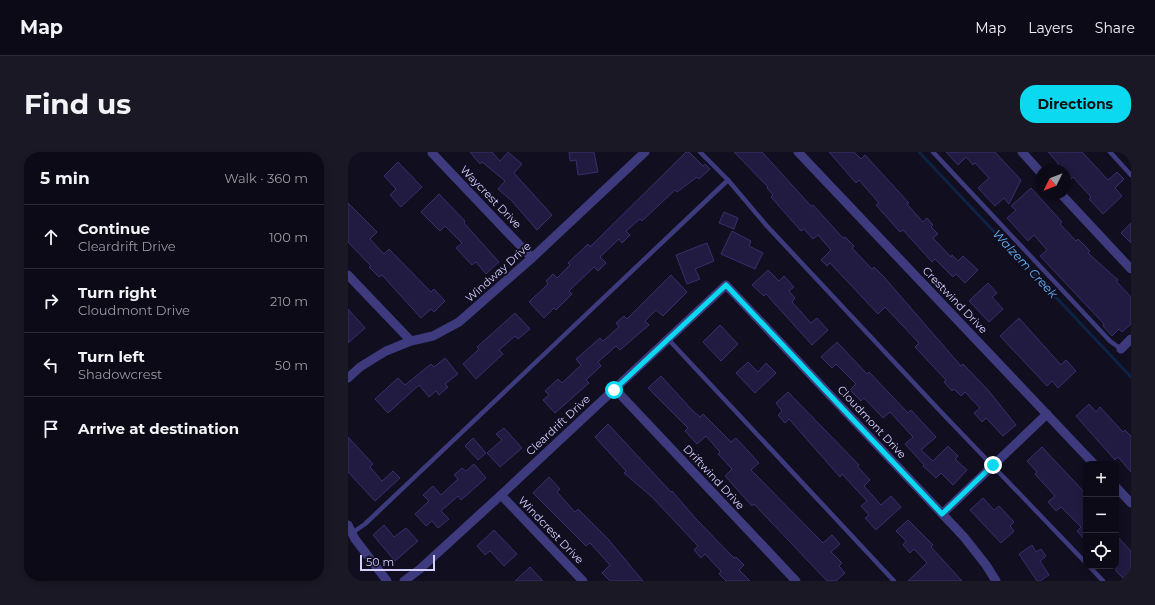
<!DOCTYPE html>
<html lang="en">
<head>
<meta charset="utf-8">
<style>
  :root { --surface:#0d0a18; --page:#1b1825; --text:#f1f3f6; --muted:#9a9aa2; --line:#2d2b37; --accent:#0ad9ef }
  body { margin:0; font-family:Montserrat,sans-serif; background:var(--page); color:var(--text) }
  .controls { position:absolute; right:12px; bottom:12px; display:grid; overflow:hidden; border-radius:8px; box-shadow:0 2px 6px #0003 }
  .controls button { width:36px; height:36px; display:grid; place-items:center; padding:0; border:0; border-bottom:1px solid var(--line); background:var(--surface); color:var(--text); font:20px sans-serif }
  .compass { position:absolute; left:687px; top:12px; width:36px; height:36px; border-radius:50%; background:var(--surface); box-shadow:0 2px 6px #0003; rotate:227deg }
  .scale { position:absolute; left:12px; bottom:10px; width:75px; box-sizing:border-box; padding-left:4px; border:2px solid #d4cffd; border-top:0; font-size:11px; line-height:14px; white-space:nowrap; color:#d4cffd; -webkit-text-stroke:3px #110e20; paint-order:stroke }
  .stop { position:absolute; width:12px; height:12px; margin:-9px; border:3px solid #0ad9ef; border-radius:50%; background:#fff }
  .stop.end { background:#0ad9ef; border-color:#fff; box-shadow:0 1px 4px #0008 }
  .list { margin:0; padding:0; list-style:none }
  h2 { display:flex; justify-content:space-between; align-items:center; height:52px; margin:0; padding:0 16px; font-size:17px }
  h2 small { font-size:13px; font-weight:400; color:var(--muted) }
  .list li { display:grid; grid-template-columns:26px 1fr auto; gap:12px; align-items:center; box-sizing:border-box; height:64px; padding:0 16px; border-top:1px solid var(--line) }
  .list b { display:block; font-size:15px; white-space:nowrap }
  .list p { margin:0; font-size:13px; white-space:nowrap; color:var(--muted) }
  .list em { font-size:13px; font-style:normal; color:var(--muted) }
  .icon { flex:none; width:22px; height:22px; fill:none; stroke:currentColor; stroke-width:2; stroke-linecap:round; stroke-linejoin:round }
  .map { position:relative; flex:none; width:783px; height:429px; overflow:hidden; border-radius:16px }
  header { display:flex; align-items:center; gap:24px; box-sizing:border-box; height:56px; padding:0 20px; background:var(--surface); border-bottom:1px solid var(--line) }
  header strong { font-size:19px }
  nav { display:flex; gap:22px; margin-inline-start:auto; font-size:14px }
  .intro { display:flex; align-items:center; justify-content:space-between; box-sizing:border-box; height:96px; padding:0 24px }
  h1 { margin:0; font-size:28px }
  .button { padding:10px 18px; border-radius:16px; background:var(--accent); color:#111; font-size:14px; font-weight:700 }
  main { display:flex; gap:24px; padding:0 24px }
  aside { flex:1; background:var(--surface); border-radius:16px; box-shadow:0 2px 6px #0003 }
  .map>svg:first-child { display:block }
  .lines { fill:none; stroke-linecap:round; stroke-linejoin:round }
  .stream { stroke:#0e2344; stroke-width:3 }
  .building { fill:#221b41; stroke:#3a2e6c }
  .service { stroke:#3d3b7e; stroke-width:4.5 }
  .minor { stroke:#3d3b7e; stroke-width:9 }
  .route { stroke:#0ad9ef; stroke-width:5 }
  .labels { text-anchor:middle; stroke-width:4; stroke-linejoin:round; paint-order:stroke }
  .street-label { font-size:11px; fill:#d4cffd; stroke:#110e20 }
  .water-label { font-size:12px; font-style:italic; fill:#62b4f9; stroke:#110e20 }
</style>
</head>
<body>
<header>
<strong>Map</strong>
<nav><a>Map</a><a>Layers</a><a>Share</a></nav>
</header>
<div class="intro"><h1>Find us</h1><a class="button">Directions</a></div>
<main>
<aside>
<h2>5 min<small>Walk · 360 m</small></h2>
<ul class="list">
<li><svg class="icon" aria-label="ahead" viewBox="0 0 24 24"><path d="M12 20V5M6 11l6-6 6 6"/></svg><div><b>Continue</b><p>Cleardrift Drive</p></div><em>100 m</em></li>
<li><svg class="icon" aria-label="right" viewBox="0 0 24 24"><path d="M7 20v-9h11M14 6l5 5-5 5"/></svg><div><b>Turn right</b><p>Cloudmont Drive</p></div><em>210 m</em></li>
<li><svg class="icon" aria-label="left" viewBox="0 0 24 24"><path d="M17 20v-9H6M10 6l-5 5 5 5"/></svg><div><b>Turn left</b><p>Shadowcrest</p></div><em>50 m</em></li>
<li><svg class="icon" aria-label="arrive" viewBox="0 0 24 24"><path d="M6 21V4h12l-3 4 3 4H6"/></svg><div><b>Arrive at destination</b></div></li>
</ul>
</aside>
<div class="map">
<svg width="783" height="429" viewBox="0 0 783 429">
  <rect width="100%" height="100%" fill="#110e20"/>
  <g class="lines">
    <polyline class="stream" points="571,0 783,225"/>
  </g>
  <g class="building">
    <polygon points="122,0 144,0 152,9 160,0 174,12 166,21 204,63 189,78 164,49 150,37 157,29 134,10 132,12"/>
    <polygon points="221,0 246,0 250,20 230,23 228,8 222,9"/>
    <polygon points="338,0 341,0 355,14 357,12 362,17 351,27 349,25 329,40 327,38 294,69 292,67 278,79 282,83 274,91 271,87 252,105 258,111 250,119 246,115 221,139 224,142 208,158 206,156 196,166 181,150 200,132 198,129 205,122 209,126 222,113 220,111 240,92 242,95"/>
    <polygon points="386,0 414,0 463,54 465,53 495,86 497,85 506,94 504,96 524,117 526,115 536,125 613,214 615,212 640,238 668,273 655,284 638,266 634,270 626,261 632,256 617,240 613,244 606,237 604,239 596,230 598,228 567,195 571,191 537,155 530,162 482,111 479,114 473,108 483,98 470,83 465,87 456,77 453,79 423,45 425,43 419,36 420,35"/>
    <polygon points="481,0 506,0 513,7 517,3 561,51 559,52 575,70 579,66 585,73 583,75 590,82 585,86 603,105 604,103 610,109 615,104 630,118 617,131 608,122 605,125 587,107 584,110 555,78 552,80 528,53 531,51 511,28 508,31"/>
    <polygon points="598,0 647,0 673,28 661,52 656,46 647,54 630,36 641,26 627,11 625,13 618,5 610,13"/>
    <polygon points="700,0 734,0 760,28 769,20 776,27 767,36 774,44 755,62 741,47 743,45 725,25 722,28 717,22 717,18 713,18 709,13 710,11"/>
    <polygon points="50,10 74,35 53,55 42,43 48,37 36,24"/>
    <polygon points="683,36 714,70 712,72 728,89 730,87 742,99 740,101 770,128 768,129 783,145 783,172 774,180 771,177 764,184 755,174 756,172 692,104 699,98 686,83 680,89 659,66 668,58 663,54"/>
    <polygon points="91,42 117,69 116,71 151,110 138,122 128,110 124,113 108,96 114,91 97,74 92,79 73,60"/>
    <polygon points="0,51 29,80 22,87 36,102 41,97 83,140 86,137 97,149 86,160 83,157 73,166 34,123 31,125 21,115 23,114 0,90"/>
    <polygon points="376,60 390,66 386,77 371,71"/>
    <polygon points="783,71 783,91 773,81"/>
    <polygon points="384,79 403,89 401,94 415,101 407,117 373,102"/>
    <polygon points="359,91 366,109 347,117 352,127 339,132 328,103"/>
    <polygon points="420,118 431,129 436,124 446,135 441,139 447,146 444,150 463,171 469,166 480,178 464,193 418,142 416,144 404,133"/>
    <polygon points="323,123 339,140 315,164 308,158 297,169 301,173 272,198 268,194 250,210 253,214 238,228 241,231 207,261 195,248 201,243 197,239 210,227 214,231 233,213 228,207 252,186 255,189 271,175 268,171 276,164 279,167"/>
    <polygon points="640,131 649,141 644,145 655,157 641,170 621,149"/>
    <polygon points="0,157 17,176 0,191"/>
    <polygon points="167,161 182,177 170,187 167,184 151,198 155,202 128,227 115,212 131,197 129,195"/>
    <polygon points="671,166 713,213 718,208 728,219 710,236 704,229 699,234 652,184"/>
    <polygon points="372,173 390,192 373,209 355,190"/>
    <polygon points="489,190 519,222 521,220 560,261 563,258 588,285 573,298 585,309 600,294 610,304 607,307 619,318 605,333 593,321 588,326 575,314 576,313 557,292 565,285 542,260 535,266 516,246 513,249 502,238 508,232 488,212 484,216 473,205"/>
    <polygon points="97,206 110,222 97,232 100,235 91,243 88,239 81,245 71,233 40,261 27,247 50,226 57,233 83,212 86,215"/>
    <polygon points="400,210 410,220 418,211 428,221 407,241 388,221"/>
    <polygon points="313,224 344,258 352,265 355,262 383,290 388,286 411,311 403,318 475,391 484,383 492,392 483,400 494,411 491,414 497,421 488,429 479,429 406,352 404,354 377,324 384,317 370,302 372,300 358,284 349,292 337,279 340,276 300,236"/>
    <polygon points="440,240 511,313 509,314 522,328 516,334 533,353 543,344 553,355 528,378 517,366 521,363 513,354 519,349 494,322 492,325 441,267 437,271 430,263 434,259 428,251"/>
    <polygon points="741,252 748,260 752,255 775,280 777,278 783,284 783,320 770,305 767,308 728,264"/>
    <polygon points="260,272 323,340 324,339 348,367 386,406 388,405 396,413 391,418 402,429 378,429 371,422 373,419 357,402 353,406 346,398 350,394 304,345 276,321 278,319 247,285"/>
    <polygon points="156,276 174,296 152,315 139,301 154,288 148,282"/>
    <polygon points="0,285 25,312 22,315 34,329 45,319 52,326 27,349 0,320"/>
    <polygon points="125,286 138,301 130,308 117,294"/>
    <polygon points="694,295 738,342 738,389 729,379 733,375 713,355 708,359 700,350 707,344 687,322 689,320 679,309"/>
    <polygon points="126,312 138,326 113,348 110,344 93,359 101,367 90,376 84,369 78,374 67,362 81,349 75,343 85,334 93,343 110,327 106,323 114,316 118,319"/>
    <polygon points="201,325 212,337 209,340 227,360 230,357 260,387 295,429 262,429 254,421 262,413 242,391 238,394 185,341"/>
    <polygon points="635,346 646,358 651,354 666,370 662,374 666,379 653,391 622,358"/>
    <polygon points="560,368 585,393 583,395 614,429 560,429 579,411 566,397 562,401 555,393 558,389 548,379"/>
    <polygon points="36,373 46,385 58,376 70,389 47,409 25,383"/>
    <polygon points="146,378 169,402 156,414 142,399 137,403 129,394"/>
    <polygon points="768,383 783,399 783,429 778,429 768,419"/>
    <polygon points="684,393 688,400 693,397 698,404 692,409 701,423 692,429 689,429 671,402"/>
    <polygon points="182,415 195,429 167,429"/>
  </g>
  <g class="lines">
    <g class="service">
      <polyline points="352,0 380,28 418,73 594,261 738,411"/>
      <polyline points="585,0 762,189 773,197"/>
      <polyline points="762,0 783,23"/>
      <polyline points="320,187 546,429"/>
      <polyline points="4,381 17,372 380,28"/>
      <polyline points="741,414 755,429"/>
    </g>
    <g class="minor">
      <polyline points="450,0 746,312"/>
      <polyline points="674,0 693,21"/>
      <polyline points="84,1 184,106"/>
      <polyline points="713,42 783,117"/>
      <polyline points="0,123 63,189"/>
      <polyline points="773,197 783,187"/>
      <polyline points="0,226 12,215 38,199 63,189 85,184 111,170 184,106 297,0"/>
      <polyline points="267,237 448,429"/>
      <polyline points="768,335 783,351"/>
      <polyline points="153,343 235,429"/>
      <polyline points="594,362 699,262"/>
      <polyline points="0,373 7,387 39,429"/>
      <polyline points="56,429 72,417 153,343 378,133 616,385 638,413 648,429"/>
    </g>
  </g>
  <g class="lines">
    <polyline class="route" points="266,238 378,133 594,362 645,313"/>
  </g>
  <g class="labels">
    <g class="street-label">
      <text transform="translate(143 45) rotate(46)" y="4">Waycrest Drive</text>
      <text transform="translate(150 120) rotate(-42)" y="4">Windway Drive</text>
      <text transform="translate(607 148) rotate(46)" y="4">Crestwind Drive</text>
      <text transform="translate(524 270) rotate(47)" y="4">Cloudmont Drive</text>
      <text transform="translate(210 273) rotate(-43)" y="4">Cleardrift Drive</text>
      <text transform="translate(366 325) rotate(47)" y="4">Driftwind Drive</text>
      <text transform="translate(203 378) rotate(46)" y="4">Windcrest Drive</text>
    </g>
    <g class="water-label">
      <text transform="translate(677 112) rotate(47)" y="4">Walzem Creek</text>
    </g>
  </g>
</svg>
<div class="controls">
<button>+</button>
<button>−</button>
<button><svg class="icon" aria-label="locate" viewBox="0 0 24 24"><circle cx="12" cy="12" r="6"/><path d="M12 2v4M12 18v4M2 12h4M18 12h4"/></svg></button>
</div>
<svg class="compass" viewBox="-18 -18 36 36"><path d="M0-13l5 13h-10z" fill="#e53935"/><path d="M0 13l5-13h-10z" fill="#9a9aa2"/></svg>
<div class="scale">50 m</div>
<div class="stop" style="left:266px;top:238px"></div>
<div class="stop end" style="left:645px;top:313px"></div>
</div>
</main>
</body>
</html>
